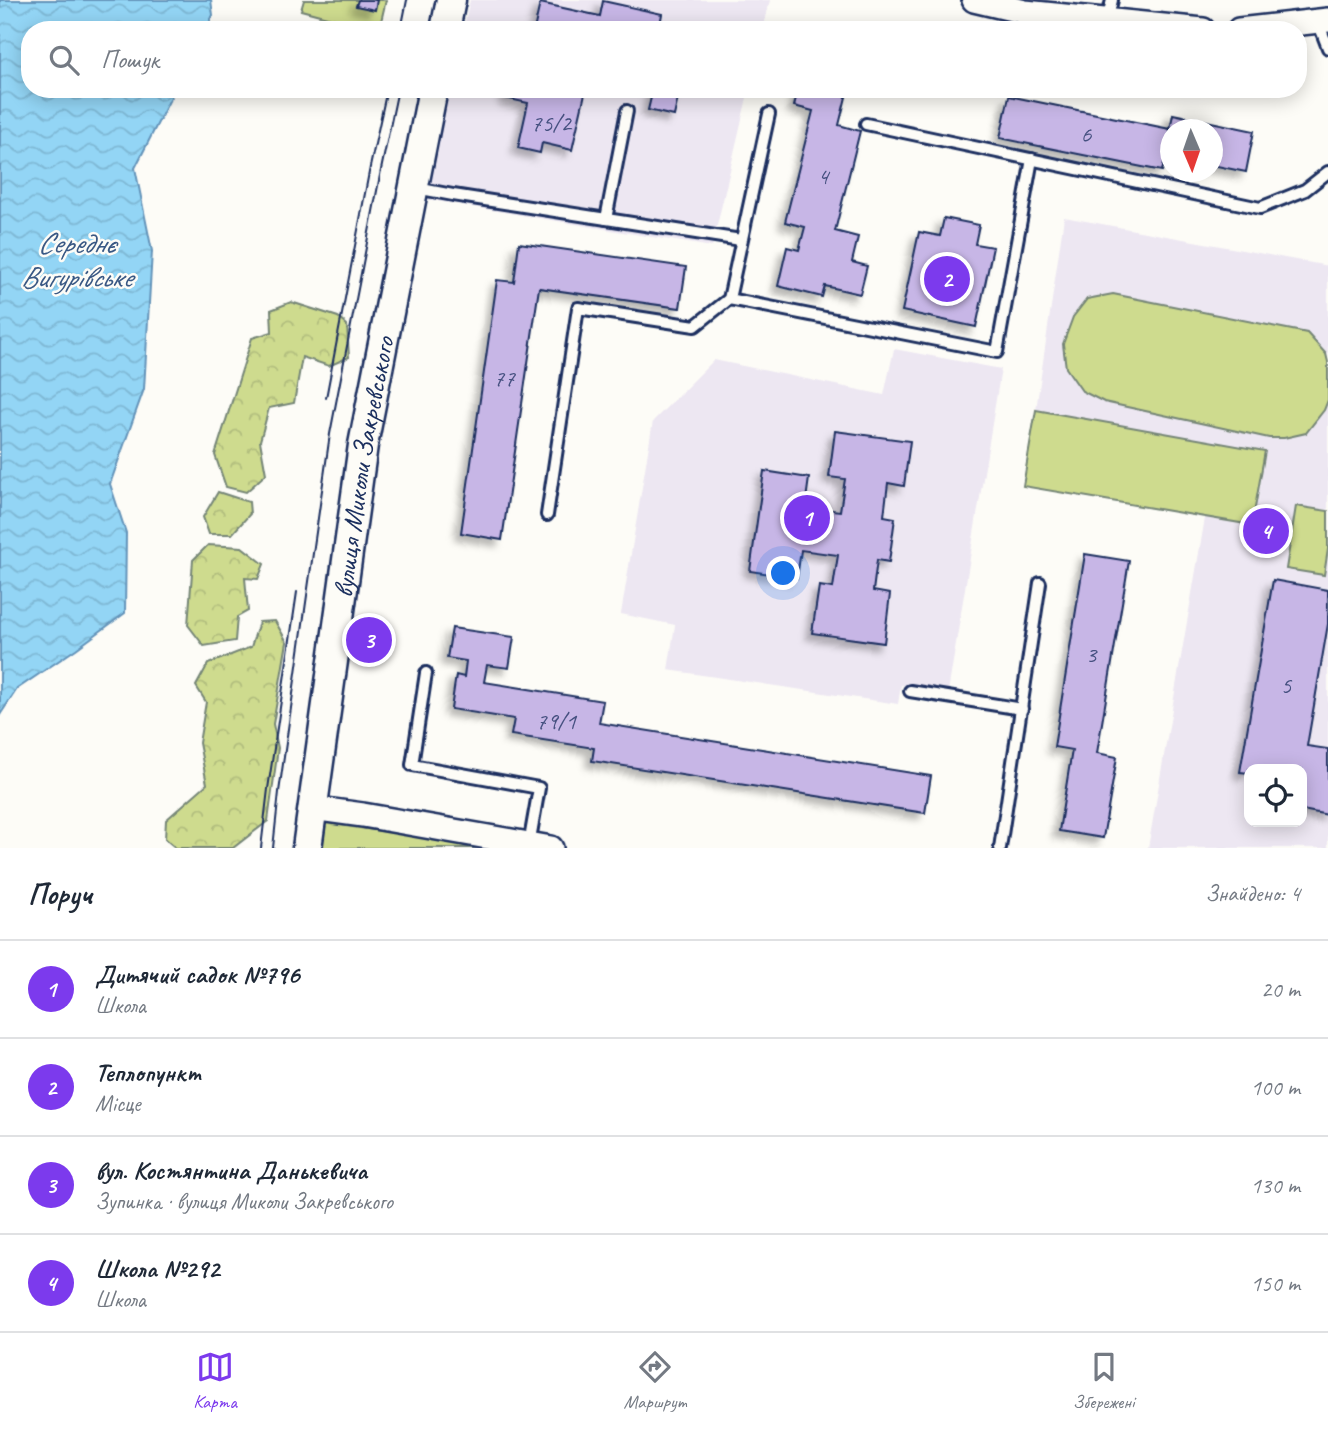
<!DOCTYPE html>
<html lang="uk">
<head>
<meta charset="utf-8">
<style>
  :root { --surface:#fff; --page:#f6f6f7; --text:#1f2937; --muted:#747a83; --line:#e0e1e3; --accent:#7c3aed }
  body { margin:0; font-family:Caveat,sans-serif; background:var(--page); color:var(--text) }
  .controls { position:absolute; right:21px; bottom:21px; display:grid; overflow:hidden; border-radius:14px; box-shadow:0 4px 18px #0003 }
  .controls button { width:63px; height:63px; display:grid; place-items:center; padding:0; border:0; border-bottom:2px solid var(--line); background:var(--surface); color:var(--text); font:35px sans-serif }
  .compass { position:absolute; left:1160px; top:119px; width:63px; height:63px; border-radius:50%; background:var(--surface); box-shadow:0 4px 18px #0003; rotate:178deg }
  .you { position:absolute; left:784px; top:574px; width:24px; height:24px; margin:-18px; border:5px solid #fff; border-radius:50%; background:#1a73e8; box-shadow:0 0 0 10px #1a73e833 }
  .badge { display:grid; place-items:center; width:46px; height:46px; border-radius:50%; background:var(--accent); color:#fff; font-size:23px; font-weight:700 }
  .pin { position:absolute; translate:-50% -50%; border:4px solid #fff; box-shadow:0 2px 7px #0006 }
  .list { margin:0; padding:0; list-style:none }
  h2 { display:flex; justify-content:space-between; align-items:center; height:91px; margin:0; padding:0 28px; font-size:30px }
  h2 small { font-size:23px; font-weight:400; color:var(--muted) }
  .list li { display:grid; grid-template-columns:46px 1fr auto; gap:21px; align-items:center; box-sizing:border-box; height:98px; padding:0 28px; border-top:2px solid var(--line) }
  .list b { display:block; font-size:26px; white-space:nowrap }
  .list p { margin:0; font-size:23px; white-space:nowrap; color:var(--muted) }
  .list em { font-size:23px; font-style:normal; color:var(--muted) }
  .icon { flex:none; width:38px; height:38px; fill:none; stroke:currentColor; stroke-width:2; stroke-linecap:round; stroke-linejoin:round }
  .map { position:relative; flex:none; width:1328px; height:848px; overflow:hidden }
  .search { position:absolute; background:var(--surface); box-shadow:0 4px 18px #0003; left:21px; right:21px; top:21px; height:77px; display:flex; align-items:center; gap:18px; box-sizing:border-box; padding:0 24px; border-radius:28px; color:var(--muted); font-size:26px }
  .sheet { height:483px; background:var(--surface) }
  nav { display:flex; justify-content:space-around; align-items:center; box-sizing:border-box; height:98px; border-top:2px solid var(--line); background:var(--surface); font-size:19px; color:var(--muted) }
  nav a { display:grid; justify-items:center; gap:4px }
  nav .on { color:var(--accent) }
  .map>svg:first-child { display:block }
  .built { fill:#ede7f2; fill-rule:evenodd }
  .forest { fill:url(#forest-crowns); stroke:#748576; stroke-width:2 }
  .park { fill:#cedb8e; stroke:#748576; stroke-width:2 }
  .water { fill:url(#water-waves); stroke:#6393b9; stroke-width:2 }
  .building { fill:#c7b6e6; stroke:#1b2f5e; stroke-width:2; filter:url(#shadow) }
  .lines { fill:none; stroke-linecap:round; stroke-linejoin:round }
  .service-casing { stroke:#1b2f5e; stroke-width:16 }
  .minor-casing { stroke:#1b2f5e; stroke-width:28 }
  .tertiary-casing { stroke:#1b2f5e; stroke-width:33 }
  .service { stroke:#fdfcf7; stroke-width:10 }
  .minor { stroke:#fdfcf7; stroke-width:23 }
  .tertiary { stroke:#fdfcf7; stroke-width:28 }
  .tram { stroke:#1b2f5e; stroke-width:2 }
  .labels { text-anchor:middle; stroke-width:5; stroke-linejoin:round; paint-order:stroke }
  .number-label { font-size:24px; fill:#465180 }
  .street-label { font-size:28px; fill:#1b2f5e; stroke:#fdfcf7 }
  .water-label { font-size:30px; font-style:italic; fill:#395884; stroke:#fdfcf7 }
</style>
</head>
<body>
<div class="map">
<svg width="1328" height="848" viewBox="0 0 1328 848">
  <defs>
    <pattern id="forest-crowns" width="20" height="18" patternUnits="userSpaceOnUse" patternTransform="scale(1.75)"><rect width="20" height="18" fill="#cedb8e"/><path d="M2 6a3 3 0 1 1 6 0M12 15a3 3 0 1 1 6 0" fill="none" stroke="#b0bc7d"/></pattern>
    <pattern id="water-waves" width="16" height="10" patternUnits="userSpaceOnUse" patternTransform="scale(1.75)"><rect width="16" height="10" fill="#93d5f5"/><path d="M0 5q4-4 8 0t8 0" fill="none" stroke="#7eb7d4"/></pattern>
    <filter id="shadow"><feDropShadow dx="-6" dy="6" stdDeviation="3.5" flood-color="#0004"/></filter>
  </defs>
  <rect width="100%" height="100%" fill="#fdfcf7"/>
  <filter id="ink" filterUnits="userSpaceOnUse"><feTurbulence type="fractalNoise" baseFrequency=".0143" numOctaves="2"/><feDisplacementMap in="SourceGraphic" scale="14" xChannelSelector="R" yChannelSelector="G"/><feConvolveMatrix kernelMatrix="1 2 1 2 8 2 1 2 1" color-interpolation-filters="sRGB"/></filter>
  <g filter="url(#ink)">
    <g class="built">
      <polygon points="470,0 770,0 763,30 463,30"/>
      <polygon points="450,89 749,89 712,247 425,199"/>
      <path d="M1064,217L1328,266V848H1148L1205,518L1023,486L1036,410ZM1249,769H1302V822H1249Z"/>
      <polygon points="894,349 1001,369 948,692 901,685 898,704 668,670 675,625 621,614 653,421 714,360 884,395"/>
    </g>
    <g class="forest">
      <polygon points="291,302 338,317 347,325 349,357 329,366 302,357 294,403 269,408 260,441 266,474 246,492 226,487 215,455 252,338 272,332 271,310"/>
      <polygon points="218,492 249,502 250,514 232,534 209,534 203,517"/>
      <polygon points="208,545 242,547 264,564 258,579 245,578 248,611 237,617 235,641 204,646 188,625 193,560"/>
      <polygon points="275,621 287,642 273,724 278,748 268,821 233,848 176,848 165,839 166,820 207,784 199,743 206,702 196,686 208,664 251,647 259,622"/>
    </g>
    <g class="park">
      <polygon points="304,0 386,0 379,30 349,30 350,23 301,10"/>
      <polygon points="1113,294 1307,333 1326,354 1328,362 1328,400 1324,410 1306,433 1284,438 1269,438 1104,402 1082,391 1066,368 1063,344 1073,317 1087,299"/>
      <polygon points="1036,410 1265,451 1252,525 1023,486"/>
      <polygon points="1296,506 1328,511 1328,549 1324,575 1286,569"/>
      <polygon points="324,823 504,848 321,848"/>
    </g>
    <polygon class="water" points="0,0 211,0 213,15 206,30 30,30 30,89 175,89 135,168 152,251 144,389 110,484 126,533 125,613 76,649 17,689 0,715"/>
    <g class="building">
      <polygon points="358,0 377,0 375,10 356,6"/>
      <polygon points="603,1 662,14 659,30 534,30 540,3 600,16"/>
      <polygon points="507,89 586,89 572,150 542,143 540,153 518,148 528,103 505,98"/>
      <polygon points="653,89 680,89 674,116 648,110"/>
      <polygon points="798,89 848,89 839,125 860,131 835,231 858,237 852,262 867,266 860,294 825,286 822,297 778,286 787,247 799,250 805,227 785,222 813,111 794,106"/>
      <polygon points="1009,96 1170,129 1173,114 1254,131 1246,172 1212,165 1212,130 1170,130 1170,157 1166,156 1162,171 1000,138"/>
      <polygon points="944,218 979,225 975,244 993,247 976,327 902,311 919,232 940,236"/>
      <polygon points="519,243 686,267 680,308 539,288 502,540 461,533 497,280 514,282"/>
      <polygon points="835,431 910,441 904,486 888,483 884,516 895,518 889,562 877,560 873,591 890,594 884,643 812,633 819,586 833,588 838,555 801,550 797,578 750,571 764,471 809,478 805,507 840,511 845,479 829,477"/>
      <polygon points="1085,554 1129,561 1097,753 1117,757 1103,838 1059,831 1072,750 1054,747"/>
      <polygon points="1273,580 1328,590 1328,624 1307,746 1328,749 1328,815 1302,810 1302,769 1249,769 1249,773 1240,772"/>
      <polygon points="452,628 514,637 509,668 487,665 484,682 603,701 599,723 931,776 925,813 592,761 594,748 511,735 514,719 451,709 456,675 464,677 466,661 447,658"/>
    </g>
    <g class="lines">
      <g class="service-casing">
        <g id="service">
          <polyline points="1107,21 1112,0"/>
          <polyline points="1318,22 1328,48"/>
          <polyline points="866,124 1260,208 1305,190 1328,172"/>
          <polyline points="416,188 453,195 741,240"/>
          <polyline points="606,219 627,111"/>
          <polyline points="729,299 997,352 1032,159"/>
          <polyline points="547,515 578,308 695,326 729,299 769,114"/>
          <polyline points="426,673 412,765 539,788 529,845"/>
          <polyline points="910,691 1022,709"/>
          <polyline points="1000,848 1040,583"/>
        </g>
      </g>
      <g class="minor-casing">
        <g id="minor">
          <polyline points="974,0 1025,12 1203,30"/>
          <polyline points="1239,30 1328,20"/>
          <polyline points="312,808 363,815 551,848"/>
        </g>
      </g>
      <g class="tertiary-casing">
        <g id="tertiary">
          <polyline points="445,30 451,0"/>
          <path id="s1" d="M307,848L363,445L433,89"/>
        </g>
      </g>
      <use href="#service" class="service"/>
      <use href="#minor" class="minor"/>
      <use href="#tertiary" class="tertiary"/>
      <g class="tram">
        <polyline points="401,30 407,0"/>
        <polyline points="326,398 370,167 387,89"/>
        <polyline points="261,848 268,789 297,592"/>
        <polyline points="273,848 279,792 330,434 381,170 398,89"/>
      </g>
    </g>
  </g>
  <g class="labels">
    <g class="number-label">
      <text x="551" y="131">75/2</text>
      <text x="1086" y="142">6</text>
      <text x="823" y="184">4</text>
      <text x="504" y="386">77</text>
      <text x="1091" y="662">3</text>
      <text x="1286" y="693">5</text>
      <text x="556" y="729">79/1</text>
    </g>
    <g class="street-label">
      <text dy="10" stroke="none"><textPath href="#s1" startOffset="385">вулиця Миколи Закревського</textPath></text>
    </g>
    <g class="water-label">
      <text x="76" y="253">Середнє<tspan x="76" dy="34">Вигурівське</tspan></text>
    </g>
  </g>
</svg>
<div class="controls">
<button><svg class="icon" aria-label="locate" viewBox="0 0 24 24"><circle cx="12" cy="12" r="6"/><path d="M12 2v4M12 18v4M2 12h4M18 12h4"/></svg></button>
</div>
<svg class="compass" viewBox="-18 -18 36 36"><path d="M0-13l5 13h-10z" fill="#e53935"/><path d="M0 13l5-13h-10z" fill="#747a83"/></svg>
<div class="you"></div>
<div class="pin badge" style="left:807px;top:518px">1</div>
<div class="pin badge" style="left:947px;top:279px">2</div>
<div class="pin badge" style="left:369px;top:640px">3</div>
<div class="pin badge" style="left:1266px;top:531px">4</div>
<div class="search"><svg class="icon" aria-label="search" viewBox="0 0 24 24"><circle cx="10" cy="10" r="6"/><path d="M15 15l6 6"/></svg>Пошук</div>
</div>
<section class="sheet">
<h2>Поруч<small>Знайдено: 4</small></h2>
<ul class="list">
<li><span class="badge">1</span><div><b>Дитячий садок №796</b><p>Школа</p></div><em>20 m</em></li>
<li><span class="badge">2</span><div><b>Теплопункт</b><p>Місце</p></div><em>100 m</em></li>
<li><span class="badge">3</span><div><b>вул. Костянтина Данькевича</b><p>Зупинка · вулиця Миколи Закревського</p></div><em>130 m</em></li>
<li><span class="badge">4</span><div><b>Школа №292</b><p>Школа</p></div><em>150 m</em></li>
</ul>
</section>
<nav>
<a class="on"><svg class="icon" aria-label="map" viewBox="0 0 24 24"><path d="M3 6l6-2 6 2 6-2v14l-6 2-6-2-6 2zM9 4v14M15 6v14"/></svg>Карта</a>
<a><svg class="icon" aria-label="directions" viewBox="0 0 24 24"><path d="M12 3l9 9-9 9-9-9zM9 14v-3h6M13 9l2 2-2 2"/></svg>Маршрут</a>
<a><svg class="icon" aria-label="saved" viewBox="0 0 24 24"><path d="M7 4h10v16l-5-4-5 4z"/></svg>Збережені</a>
</nav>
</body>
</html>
